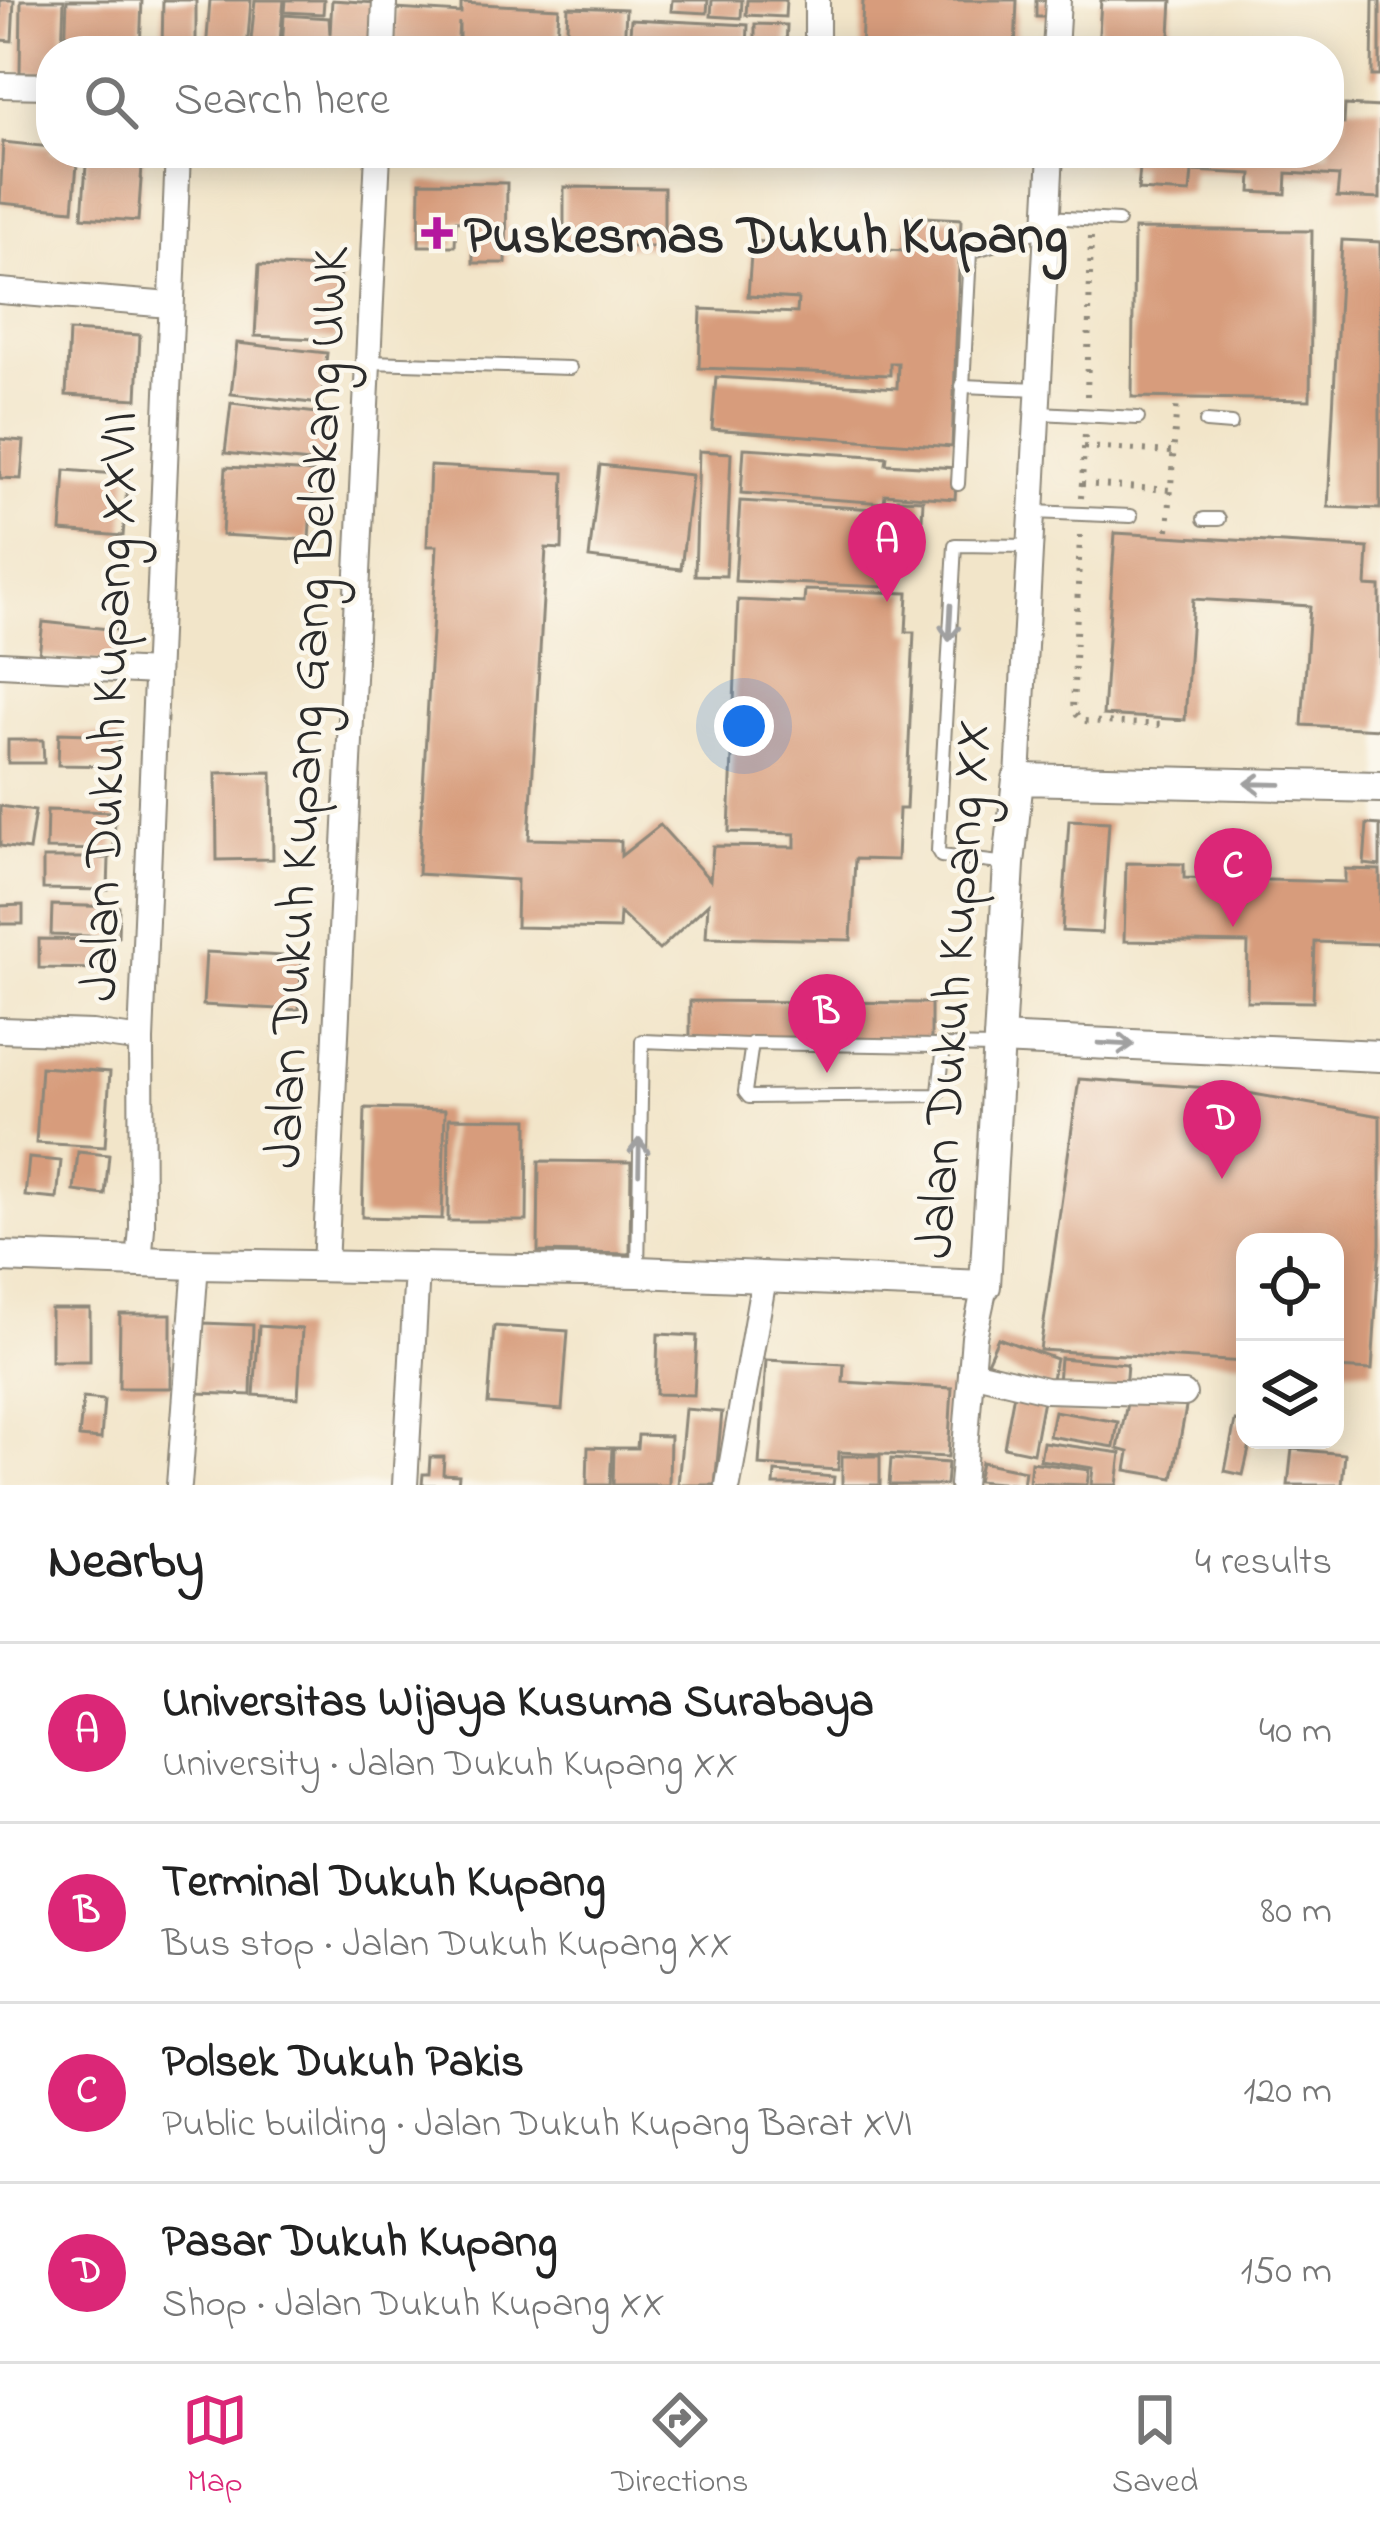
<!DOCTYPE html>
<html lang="en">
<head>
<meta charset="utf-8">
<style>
  :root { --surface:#fff; --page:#f6f6f6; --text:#222; --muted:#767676; --line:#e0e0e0; --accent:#db2777 }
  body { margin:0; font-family:"Indie Flower",sans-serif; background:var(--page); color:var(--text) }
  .controls { position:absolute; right:36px; bottom:36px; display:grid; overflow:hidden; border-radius:24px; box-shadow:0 6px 30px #0003 }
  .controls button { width:108px; height:108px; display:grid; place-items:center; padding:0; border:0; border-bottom:3px solid var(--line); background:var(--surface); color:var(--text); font:60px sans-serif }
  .you { position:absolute; left:744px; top:726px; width:42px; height:42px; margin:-30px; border:9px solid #fff; border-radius:50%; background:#1a73e8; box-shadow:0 0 0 18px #1a73e833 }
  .badge { display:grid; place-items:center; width:78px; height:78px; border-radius:50%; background:var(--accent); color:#fff; font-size:39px; font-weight:700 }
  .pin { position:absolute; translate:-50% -99px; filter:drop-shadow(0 3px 6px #0008) }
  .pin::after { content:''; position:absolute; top:63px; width:42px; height:36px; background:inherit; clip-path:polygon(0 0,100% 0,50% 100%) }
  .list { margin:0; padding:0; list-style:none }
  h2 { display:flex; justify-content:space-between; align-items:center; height:156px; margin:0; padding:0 48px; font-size:51px }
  h2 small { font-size:39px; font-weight:400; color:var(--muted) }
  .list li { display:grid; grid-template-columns:78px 1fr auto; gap:36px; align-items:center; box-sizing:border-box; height:180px; padding:0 48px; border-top:3px solid var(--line) }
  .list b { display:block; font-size:45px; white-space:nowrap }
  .list p { margin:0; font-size:39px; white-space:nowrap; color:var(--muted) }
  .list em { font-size:39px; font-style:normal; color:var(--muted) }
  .icon { flex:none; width:66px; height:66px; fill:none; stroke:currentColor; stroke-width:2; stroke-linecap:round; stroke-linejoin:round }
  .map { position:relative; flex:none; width:1380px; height:1485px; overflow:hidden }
  .search { position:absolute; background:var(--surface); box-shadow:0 6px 30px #0003; left:36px; right:36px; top:36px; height:132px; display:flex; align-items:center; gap:30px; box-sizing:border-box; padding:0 42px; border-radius:48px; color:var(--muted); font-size:45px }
  .sheet { height:876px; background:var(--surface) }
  nav { display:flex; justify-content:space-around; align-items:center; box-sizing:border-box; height:168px; border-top:3px solid var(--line); background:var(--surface); font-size:33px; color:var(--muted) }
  nav a { display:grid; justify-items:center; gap:6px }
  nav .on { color:var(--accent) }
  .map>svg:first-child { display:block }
  .building { fill:#d79c7b }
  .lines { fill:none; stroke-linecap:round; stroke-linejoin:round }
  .service-casing { stroke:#8e887a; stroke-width:16 }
  .minor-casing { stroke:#8e887a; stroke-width:28 }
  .tertiary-casing { stroke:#8e887a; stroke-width:34 }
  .path { stroke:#8e887a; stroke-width:6; stroke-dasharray:3 9; stroke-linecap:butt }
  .service { stroke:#fff; stroke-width:12 }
  .minor { stroke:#fff; stroke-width:24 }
  .tertiary { stroke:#fff; stroke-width:30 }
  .oneway { stroke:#a0a0a0 }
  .poi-dot { fill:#b5179e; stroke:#fbf7ec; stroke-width:4.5 }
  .labels { text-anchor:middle; stroke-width:9; stroke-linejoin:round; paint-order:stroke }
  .poi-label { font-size:54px; font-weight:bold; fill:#2b2b2b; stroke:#fbf7ec; text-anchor:start }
  .street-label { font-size:54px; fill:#2b2b2b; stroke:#fbf7ec }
</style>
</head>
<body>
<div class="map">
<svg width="1380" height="1485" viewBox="0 0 1380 1485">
  <rect width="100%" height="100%" fill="#fbf7ec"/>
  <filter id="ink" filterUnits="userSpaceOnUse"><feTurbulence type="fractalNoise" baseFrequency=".00833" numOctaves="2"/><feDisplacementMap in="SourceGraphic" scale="24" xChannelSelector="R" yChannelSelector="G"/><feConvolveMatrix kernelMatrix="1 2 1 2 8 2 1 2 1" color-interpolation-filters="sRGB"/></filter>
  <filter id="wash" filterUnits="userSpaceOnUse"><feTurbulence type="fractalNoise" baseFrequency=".004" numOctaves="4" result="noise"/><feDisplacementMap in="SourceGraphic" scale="48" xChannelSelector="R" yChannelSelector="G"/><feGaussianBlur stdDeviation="2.7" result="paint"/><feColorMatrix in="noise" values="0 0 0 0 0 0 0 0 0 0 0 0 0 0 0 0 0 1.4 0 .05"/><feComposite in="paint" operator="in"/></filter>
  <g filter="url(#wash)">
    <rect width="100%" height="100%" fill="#f2e5c9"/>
    <g id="blocks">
      <g class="building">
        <polygon points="0,0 14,0 12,41 0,40"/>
        <polygon points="21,0 64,0 62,51 51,51 51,73 20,73"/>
        <polygon points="67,0 142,0 140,51 65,51"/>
        <polygon points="163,0 196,0 196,51 162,51"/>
        <polygon points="210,0 251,0 247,51 206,51"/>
        <polygon points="255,0 284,0 279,51 250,51"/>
        <polygon points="286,0 324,0 323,14 285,12"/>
        <polygon points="332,0 376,3 372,51 282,51 284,15 329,18 330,34"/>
        <polygon points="672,0 708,0 707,13 671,11"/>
        <polygon points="712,0 742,0 741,18 711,16"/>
        <polygon points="747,0 786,0 785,17 746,15"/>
        <polygon points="863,0 1017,0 1015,51 861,51"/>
        <rect x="1036" y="0" width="15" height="17"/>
        <polygon points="1101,0 1172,0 1169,51 1098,51"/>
        <polygon points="1373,0 1380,0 1380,76 1372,76"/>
        <polygon points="461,3 559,8 556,51 459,51 459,22 457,51 393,51 396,9 461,13"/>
        <polygon points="568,7 626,9 624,51 566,51"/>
        <polygon points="631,19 748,25 747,51 629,51"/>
        <polygon points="755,24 787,25 786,51 755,51"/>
        <polygon points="1345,105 1380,107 1380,199 1337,197 1339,176 1287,173 1286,194 1251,192 1252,174 1192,171 1190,193 1138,190 1140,167 1124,166 1124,153 1329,153 1329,123 1344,124"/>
        <polygon points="3,142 51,147 51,153 78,153 73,210 0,203"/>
        <polygon points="87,153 143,153 138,221 82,217"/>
        <polygon points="420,182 507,183 506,263 473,263 473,220 456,221 455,246 419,246"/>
        <polygon points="564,187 664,188 664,247 564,247"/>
        <polygon points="904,216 961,219 952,447 712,429 716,377 897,388 898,363 890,363 890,375 699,368 701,309 797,313 798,299 748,296 752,241 903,251"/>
        <polygon points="1134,229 1312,231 1310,400 1132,397"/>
        <polygon points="1342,240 1380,242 1380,509 1328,507"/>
        <polygon points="259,265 340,269 336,340 255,336"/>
        <polygon points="69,331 140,335 137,399 66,395"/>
        <polygon points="237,343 327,353 321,404 231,394"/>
        <polygon points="231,403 335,415 329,464 225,453"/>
        <polygon points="0,439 24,441 21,479 0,478"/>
        <polygon points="744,448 887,457 886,464 957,468 955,499 885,494 884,503 741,493"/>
        <polygon points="699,451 731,453 726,576 695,575"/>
        <polygon points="600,465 692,475 681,569 589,558"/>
        <polygon points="430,466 564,473 562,549 546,548 529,839 621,841 621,856 660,825 710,880 713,846 795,847 795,834 729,832 738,600 804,603 805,590 908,593 906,632 914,632 906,809 899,809 897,860 855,859 851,940 706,937 708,904 659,950 620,913 619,929 516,927 517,880 418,874 437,546 427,546"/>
        <polygon points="226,467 313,472 309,540 222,535"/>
        <polygon points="65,470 128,475 123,536 61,531"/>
        <polygon points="897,499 923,500 920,561 895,561"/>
        <polygon points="740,501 893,510 887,587 735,581"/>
        <polygon points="1115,533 1368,548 1366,586 1380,587 1380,729 1302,725 1310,606 1193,599 1185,720 1103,715"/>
        <polygon points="43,622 118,630 114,664 39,655"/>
        <polygon points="59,733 119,735 119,766 58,765"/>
        <polygon points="8,740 43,740 44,763 8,763"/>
        <polygon points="272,772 273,859 217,860 216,773"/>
        <polygon points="0,806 35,811 29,850 0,846"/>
        <polygon points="47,810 115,812 114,850 46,849"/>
        <polygon points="1069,820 1109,822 1102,933 1062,931"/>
        <polygon points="1367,824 1380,825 1380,866 1364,864"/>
        <polygon points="43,858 109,858 108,890 43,889"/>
        <polygon points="1126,863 1184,864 1184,878 1345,882 1345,869 1380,870 1380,944 1315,942 1313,1002 1247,1001 1248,943 1124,941"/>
        <polygon points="23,905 23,924 0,924 0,906"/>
        <polygon points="52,905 119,907 118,937 51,935"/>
        <polygon points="39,939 107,940 106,969 39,968"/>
        <polygon points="206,952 302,957 299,1010 203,1005"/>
        <polygon points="690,1001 931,1003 931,1044 690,1041"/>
        <polygon points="41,1067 110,1072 105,1147 36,1143"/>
        <polygon points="1079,1079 1225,1089 1380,1116 1380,1244 1372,1370 1335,1368 1335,1242 1245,1242 1245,1362 1040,1350"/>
        <polygon points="365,1108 445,1110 442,1219 362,1217"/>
        <polygon points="449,1118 528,1119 527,1221 448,1221"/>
        <polygon points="78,1152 109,1155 105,1195 74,1191"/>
        <polygon points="29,1158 61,1161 57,1199 25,1196"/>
        <polygon points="539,1161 631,1162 630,1254 538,1252"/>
        <rect x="51" y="1309" width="39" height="52"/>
        <polygon points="120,1314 171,1314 171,1388 119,1388"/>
        <polygon points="202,1323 253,1325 251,1395 199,1393"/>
        <polygon points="259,1326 302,1329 298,1398 254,1395"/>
        <polygon points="494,1326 568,1331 562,1410 488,1404"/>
        <polygon points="658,1334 697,1336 694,1395 656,1394"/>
        <polygon points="998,1338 1056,1359 1050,1388 987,1362"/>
        <polygon points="1060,1358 1127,1364 1125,1389 1058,1383"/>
        <polygon points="766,1360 844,1364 843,1382 952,1388 948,1457 839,1452 838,1470 759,1465"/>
        <polygon points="1015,1388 1044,1394 1033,1453 1004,1447"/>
        <polygon points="1129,1393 1187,1402 1173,1478 1126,1470 1129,1452 1118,1449"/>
        <polygon points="83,1398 104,1400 101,1439 79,1437"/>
        <polygon points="685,1409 722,1412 715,1485 678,1485"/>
        <polygon points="1054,1411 1118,1422 1114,1447 1049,1436"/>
        <polygon points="1235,1421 1245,1423 1245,1440 1251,1440 1243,1475 1225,1471"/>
        <polygon points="638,1435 670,1436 669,1485 613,1485 614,1448 637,1448"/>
        <polygon points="1043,1442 1121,1453 1117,1485 1091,1485 1093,1468 1040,1460"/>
        <polygon points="588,1447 612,1448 610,1485 587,1485"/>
        <polygon points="1292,1449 1345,1454 1342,1485 1288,1485"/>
        <rect x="842" y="1456" width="38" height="29"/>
        <polygon points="430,1457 444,1457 443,1474 459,1475 458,1485 422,1485 423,1474 429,1474"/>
        <polygon points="891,1459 948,1463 946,1485 889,1485"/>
        <polygon points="981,1462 1025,1471 1023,1485 977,1481"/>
        <polygon points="1031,1462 1089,1470 1087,1485 1029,1483"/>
        <polygon points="775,1472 834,1477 833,1485 774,1485"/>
      </g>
    </g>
  </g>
  <g filter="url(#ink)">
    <use href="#blocks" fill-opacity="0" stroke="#8e887a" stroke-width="3"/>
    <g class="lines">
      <g class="service-casing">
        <g id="service">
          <polyline points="1048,217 1118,221"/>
          <polyline points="368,362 570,368"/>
          <polyline points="962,386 1038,389"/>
          <polyline points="1039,413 1138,418"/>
          <polyline points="1206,422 1231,424"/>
          <polyline points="958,484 970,252 1047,228"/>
          <polyline points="1033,512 1131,516"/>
          <polyline points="1204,519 1219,519"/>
          <polyline points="1008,864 941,856 938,851 955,545 1029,546"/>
          <polyline points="944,1045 939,1092 935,1095 749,1097 745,1092 752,1043 997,1047"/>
          <polyline points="638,1271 642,1041 749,1045"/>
        </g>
      </g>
      <g class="minor-casing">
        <g id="minor">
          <polyline points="383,51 385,0"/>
          <polyline points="817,51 817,0"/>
          <polyline points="1055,51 1058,0"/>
          <polyline points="0,85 51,86"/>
          <polyline points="0,291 170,305"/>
          <polyline points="0,664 156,672"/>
          <polyline points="1018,779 1051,153"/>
          <polyline points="0,1030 92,1033 141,1040"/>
          <polyline points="139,1263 142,1228 141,1040 178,153"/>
          <polyline points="325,1266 378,153"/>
          <polyline points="971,1372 1046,1390 1184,1394"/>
          <polyline points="179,1485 196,1264"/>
          <polyline points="405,1485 417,1269"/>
          <polyline points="728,1485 764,1278"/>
          <polyline points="962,1485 974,1337 985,1286"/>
        </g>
      </g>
      <g class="tertiary-casing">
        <g id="tertiary">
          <polyline points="999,1039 1380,1056"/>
          <polyline points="0,1257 196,1264 638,1272 985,1286 1009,864 1018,779 1380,787"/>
        </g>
      </g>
      <g class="path">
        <polyline points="1087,396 1091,235"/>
        <polyline points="1084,447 1173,452"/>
        <polyline points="1082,484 1171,490"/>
        <polyline points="1081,498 1085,433"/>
        <polyline points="1168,530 1177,400"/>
        <polyline points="1080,535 1073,711 1083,721 1166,725"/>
      </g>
      <use href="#service" class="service"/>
      <use href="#minor" class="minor"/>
      <use href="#tertiary" class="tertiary"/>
    </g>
    <defs><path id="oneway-shaft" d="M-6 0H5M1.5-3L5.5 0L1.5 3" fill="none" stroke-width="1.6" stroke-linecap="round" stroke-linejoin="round" transform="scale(3)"/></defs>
    <g class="oneway">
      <use href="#oneway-shaft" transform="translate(950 623) rotate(93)"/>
      <use href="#oneway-shaft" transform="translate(1263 784) rotate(-179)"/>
      <use href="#oneway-shaft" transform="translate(1116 1044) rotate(3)"/>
      <use href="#oneway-shaft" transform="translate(639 1156) rotate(-89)"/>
    </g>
  </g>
  <path class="poi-dot" d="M431 215h12v12h12v12h-12v12h-12v-12h-12v-12h12z"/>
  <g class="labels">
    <g class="poi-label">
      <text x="464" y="252">Puskesmas Dukuh Kupang</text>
    </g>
    <g class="street-label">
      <text transform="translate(106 706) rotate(-88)" y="19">Jalan Dukuh Kupang XXVII</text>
      <text transform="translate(304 707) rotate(-87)" y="19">Jalan Dukuh Kupang Gang Belakang UWK</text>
      <text transform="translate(950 989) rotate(-86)" y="19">Jalan Dukuh Kupang XX</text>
    </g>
  </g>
</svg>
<div class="controls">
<button><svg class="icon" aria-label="locate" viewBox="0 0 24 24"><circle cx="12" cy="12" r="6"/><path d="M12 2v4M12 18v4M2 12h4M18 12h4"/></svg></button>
<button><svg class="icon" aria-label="layers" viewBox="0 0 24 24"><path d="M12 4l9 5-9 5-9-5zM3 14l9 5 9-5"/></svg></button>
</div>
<div class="you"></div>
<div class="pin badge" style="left:887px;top:602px">A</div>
<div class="pin badge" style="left:827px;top:1073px">B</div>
<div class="pin badge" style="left:1233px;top:927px">C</div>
<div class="pin badge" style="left:1222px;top:1179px">D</div>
<div class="search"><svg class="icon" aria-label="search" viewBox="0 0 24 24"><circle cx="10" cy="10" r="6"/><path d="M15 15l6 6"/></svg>Search here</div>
</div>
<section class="sheet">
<h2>Nearby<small>4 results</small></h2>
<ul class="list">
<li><span class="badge">A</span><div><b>Universitas Wijaya Kusuma Surabaya</b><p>University · Jalan Dukuh Kupang XX</p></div><em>40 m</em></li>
<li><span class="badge">B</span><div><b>Terminal Dukuh Kupang</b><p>Bus stop · Jalan Dukuh Kupang XX</p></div><em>80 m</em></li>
<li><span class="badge">C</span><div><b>Polsek Dukuh Pakis</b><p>Public building · Jalan Dukuh Kupang Barat XVI</p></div><em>120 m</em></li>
<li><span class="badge">D</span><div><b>Pasar Dukuh Kupang</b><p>Shop · Jalan Dukuh Kupang XX</p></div><em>150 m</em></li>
</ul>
</section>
<nav>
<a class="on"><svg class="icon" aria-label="map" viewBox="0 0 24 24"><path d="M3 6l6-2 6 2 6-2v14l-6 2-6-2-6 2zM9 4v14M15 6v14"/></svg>Map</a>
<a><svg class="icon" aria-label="directions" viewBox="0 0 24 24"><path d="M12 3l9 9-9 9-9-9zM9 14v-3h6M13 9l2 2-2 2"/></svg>Directions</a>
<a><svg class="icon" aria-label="saved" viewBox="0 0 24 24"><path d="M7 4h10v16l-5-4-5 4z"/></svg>Saved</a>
</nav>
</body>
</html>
